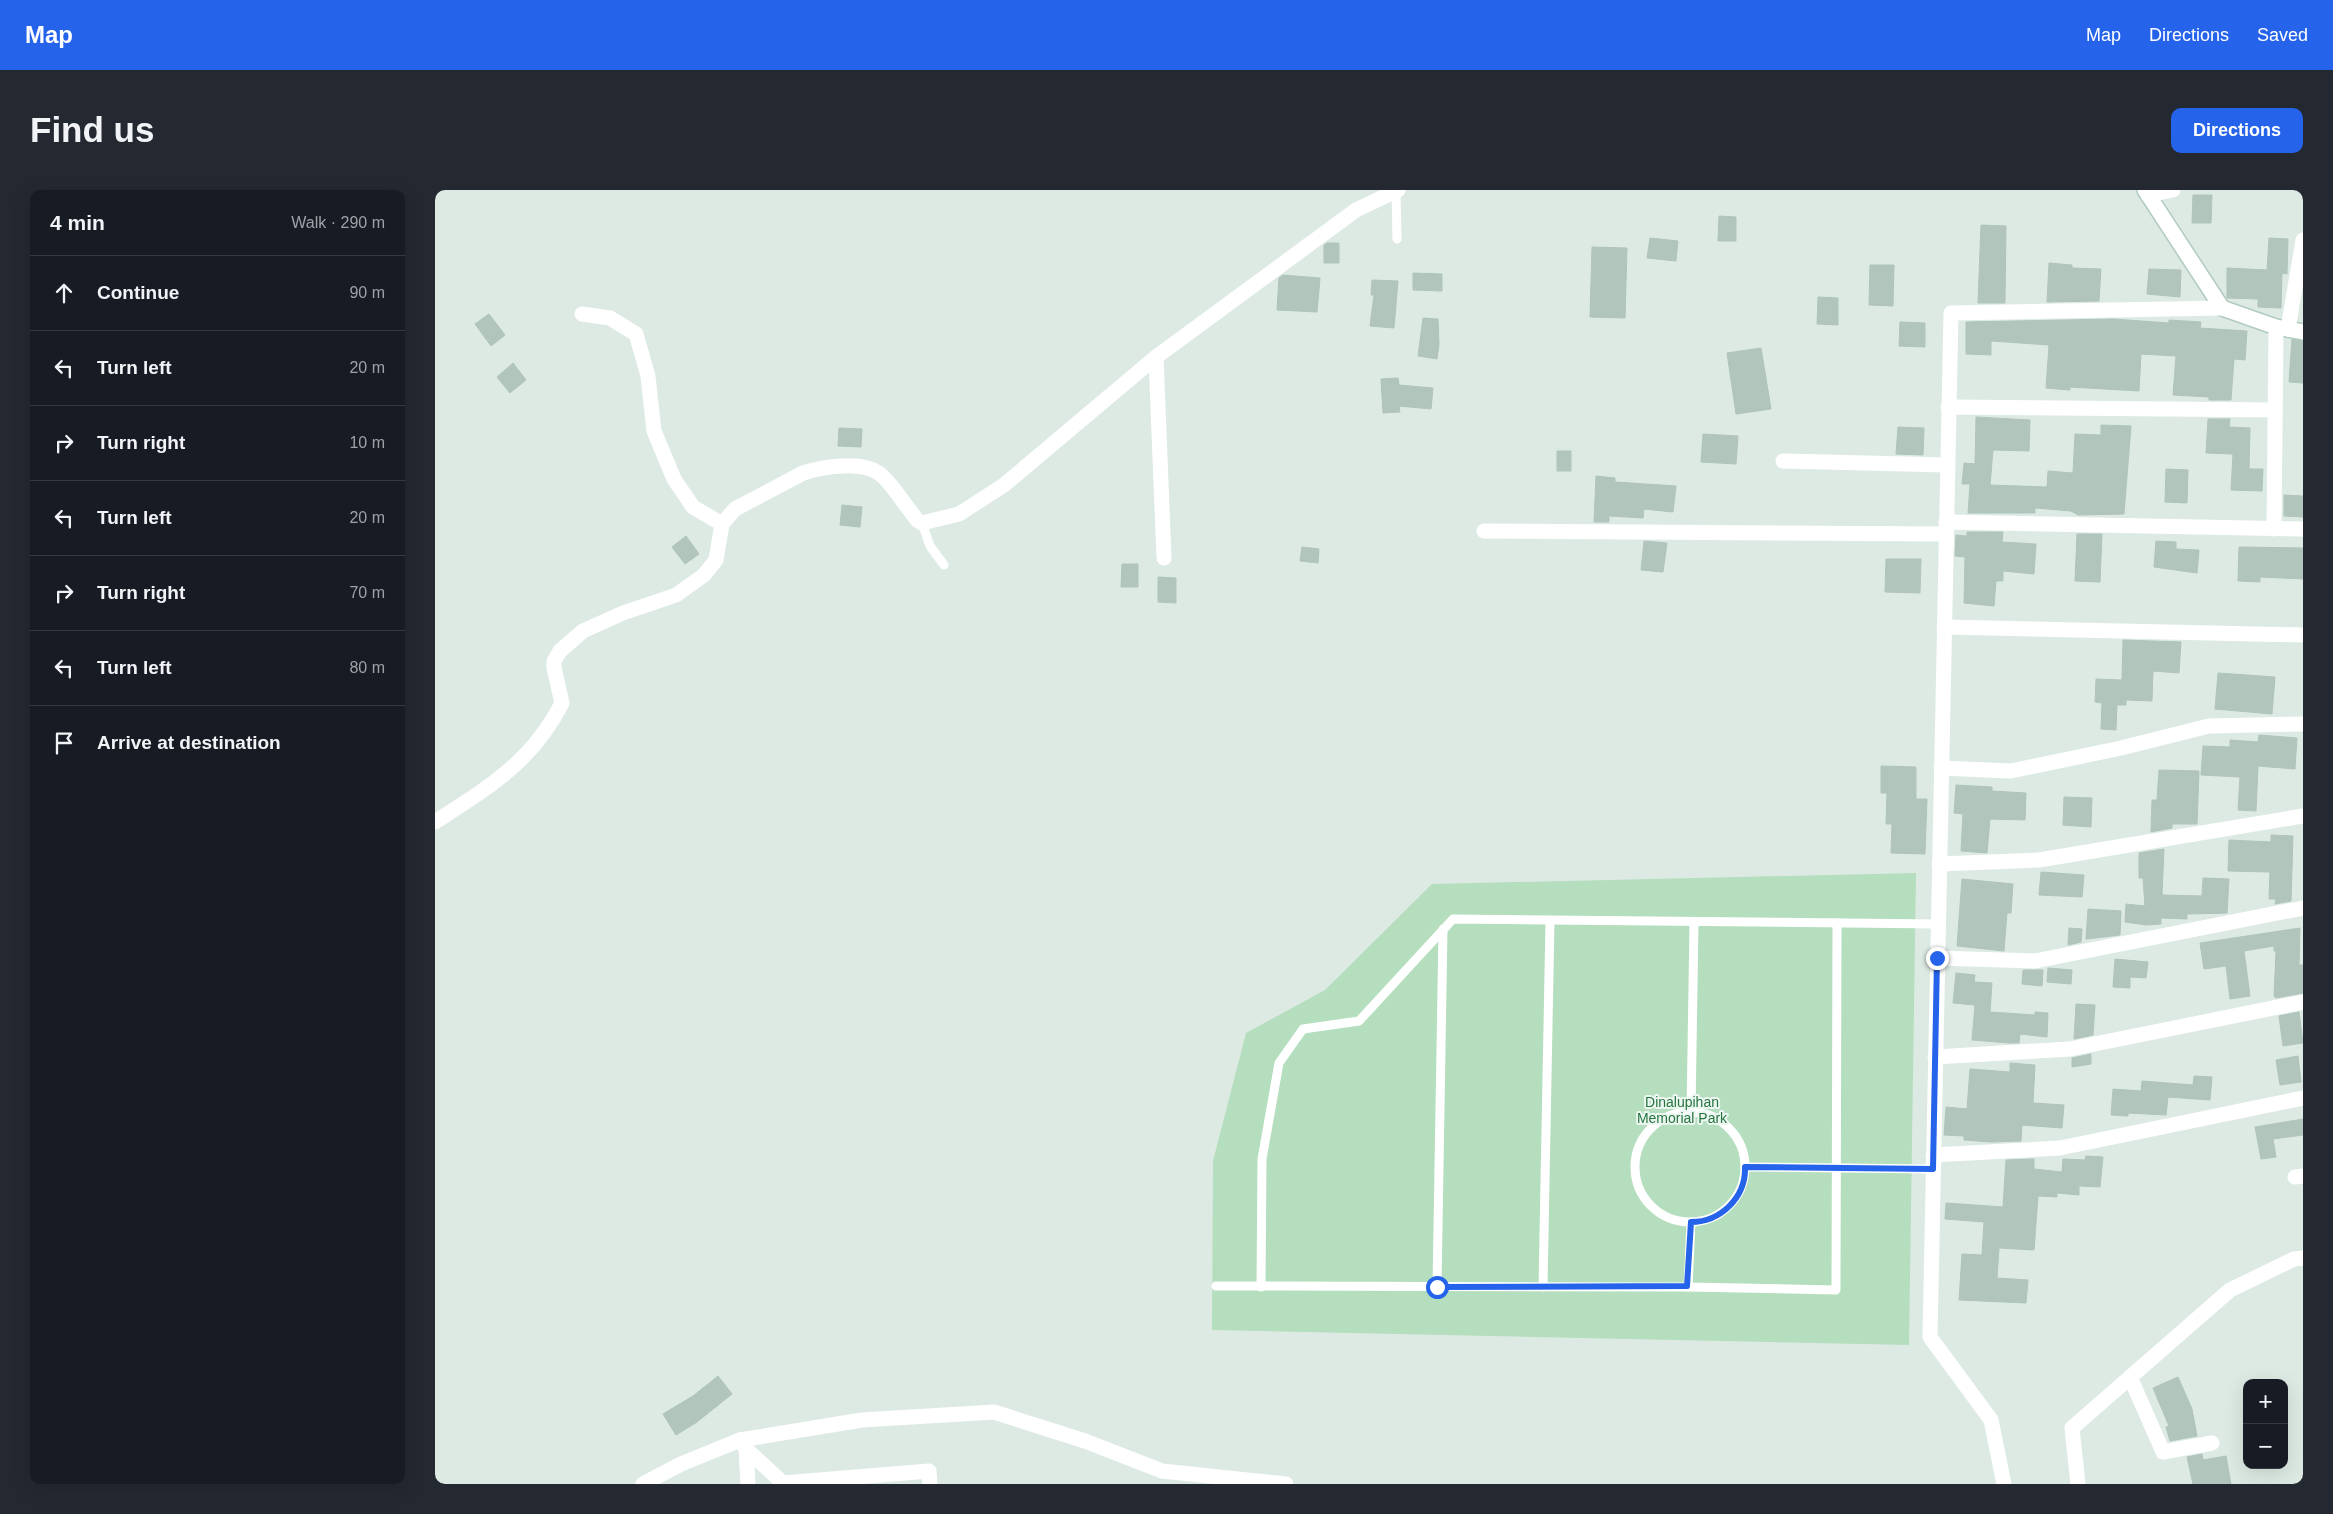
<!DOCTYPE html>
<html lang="en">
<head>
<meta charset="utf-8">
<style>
  :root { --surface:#171b24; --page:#242831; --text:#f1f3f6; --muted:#9ea1a6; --line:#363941; --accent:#2563eb }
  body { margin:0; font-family:Helvetica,sans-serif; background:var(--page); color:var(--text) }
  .controls { position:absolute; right:15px; bottom:15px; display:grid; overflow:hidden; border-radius:10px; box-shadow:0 5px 20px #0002 }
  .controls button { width:45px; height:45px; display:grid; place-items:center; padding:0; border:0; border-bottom:1px solid var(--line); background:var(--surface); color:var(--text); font:25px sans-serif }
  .stop { position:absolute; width:15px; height:15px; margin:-11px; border:4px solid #2563eb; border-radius:50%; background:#fff }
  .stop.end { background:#2563eb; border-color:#fff; box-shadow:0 1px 5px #0008 }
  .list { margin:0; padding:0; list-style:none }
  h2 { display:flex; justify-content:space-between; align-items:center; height:65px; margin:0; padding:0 20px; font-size:21px }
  h2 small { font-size:16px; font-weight:400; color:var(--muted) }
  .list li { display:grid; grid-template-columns:32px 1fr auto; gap:15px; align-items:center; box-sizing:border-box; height:75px; padding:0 20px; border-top:1px solid var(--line) }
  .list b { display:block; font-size:19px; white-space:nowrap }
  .list em { font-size:16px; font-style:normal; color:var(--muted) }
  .icon { flex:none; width:28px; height:28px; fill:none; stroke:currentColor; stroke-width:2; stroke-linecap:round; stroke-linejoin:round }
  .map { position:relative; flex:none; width:1868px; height:1294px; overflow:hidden; border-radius:10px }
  header { display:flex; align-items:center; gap:30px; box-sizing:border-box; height:70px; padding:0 25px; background:var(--accent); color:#fff }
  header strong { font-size:24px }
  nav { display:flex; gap:28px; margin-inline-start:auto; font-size:18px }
  .intro { display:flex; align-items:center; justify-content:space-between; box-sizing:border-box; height:120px; padding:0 30px }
  h1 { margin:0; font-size:35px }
  .button { padding:12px 22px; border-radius:10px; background:var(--accent); color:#fff; font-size:18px; font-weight:700 }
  main { display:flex; gap:30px; padding:0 30px }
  aside { flex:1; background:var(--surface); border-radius:10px; box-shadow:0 5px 20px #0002 }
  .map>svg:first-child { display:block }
  .green { fill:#b4debd }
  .building { fill:#b2c5bc; stroke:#afc4ba }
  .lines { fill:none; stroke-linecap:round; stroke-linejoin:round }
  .secondary-casing { stroke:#b0cbbf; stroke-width:18 }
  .lane { stroke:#fff; stroke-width:9 }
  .street { stroke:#fff; stroke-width:15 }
  .secondary { stroke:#fff; stroke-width:15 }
  .route { stroke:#2563eb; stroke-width:6 }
  .labels { text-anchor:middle; stroke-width:4; stroke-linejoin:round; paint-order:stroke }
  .park-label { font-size:14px; fill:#26743f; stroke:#edf7f2 }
</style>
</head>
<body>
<header>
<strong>Map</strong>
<nav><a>Map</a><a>Directions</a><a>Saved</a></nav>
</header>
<div class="intro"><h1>Find us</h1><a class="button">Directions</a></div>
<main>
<aside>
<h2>4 min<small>Walk · 290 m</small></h2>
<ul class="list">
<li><svg class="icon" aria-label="ahead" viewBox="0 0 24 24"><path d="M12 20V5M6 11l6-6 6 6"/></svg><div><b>Continue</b></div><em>90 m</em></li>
<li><svg class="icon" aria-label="left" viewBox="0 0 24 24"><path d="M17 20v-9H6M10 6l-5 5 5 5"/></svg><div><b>Turn left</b></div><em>20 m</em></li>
<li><svg class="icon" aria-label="right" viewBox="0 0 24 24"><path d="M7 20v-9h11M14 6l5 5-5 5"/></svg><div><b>Turn right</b></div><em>10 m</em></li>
<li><svg class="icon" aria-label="left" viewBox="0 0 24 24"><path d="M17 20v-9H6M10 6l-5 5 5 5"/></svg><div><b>Turn left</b></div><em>20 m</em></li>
<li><svg class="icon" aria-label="right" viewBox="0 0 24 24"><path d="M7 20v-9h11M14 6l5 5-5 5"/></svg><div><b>Turn right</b></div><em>70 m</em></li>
<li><svg class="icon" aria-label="left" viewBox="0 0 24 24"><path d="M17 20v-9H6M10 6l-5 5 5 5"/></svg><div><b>Turn left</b></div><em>80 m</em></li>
<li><svg class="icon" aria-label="arrive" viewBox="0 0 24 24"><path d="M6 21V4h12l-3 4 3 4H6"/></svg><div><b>Arrive at destination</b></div></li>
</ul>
</aside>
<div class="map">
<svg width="1868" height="1294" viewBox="0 0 1868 1294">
  <rect width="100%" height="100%" fill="#ddeae4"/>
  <polygon class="green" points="1481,683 1474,1155 777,1140 778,971 811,843 890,800 997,694"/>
  <g class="building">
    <polygon points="1758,5 1777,5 1776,33 1757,33"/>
    <polygon points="1284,26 1301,27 1301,51 1283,51"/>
    <polygon points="1546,35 1571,36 1570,113 1543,113"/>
    <polygon points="1215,48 1243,51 1241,71 1212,68"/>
    <polygon points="1834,48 1853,49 1852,84 1847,83 1846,118 1823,117 1823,109 1792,108 1792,78 1832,80"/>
    <polygon points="892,53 904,53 904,73 889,73 889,55"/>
    <polygon points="1157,57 1192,58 1190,128 1155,127"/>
    <polygon points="1614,73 1637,75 1637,78 1666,79 1664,111 1612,112"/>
    <polygon points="1435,75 1459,75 1458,116 1434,115"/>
    <polygon points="1714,79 1746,80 1745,107 1712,104"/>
    <polygon points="978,83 1007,84 1007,101 978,100"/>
    <polygon points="848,85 885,88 882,122 842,120 844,88"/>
    <polygon points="937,90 963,91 959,138 935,136 939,105 936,105"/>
    <polygon points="1383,107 1403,108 1403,135 1382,134"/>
    <polygon points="54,124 70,145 56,156 40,134"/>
    <polygon points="988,128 1003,129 1004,154 1002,169 983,166"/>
    <polygon points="1678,129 1734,133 1734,130 1766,132 1765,138 1812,141 1810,170 1799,169 1796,210 1774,210 1774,207 1738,205 1741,166 1706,164 1704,201 1635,197 1635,200 1611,198 1614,155 1556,151 1556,165 1531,164 1531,132"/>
    <polygon points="1465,132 1490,133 1490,157 1464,156"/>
    <polygon points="1857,149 1868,151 1868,193 1854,192"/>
    <polygon points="1326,158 1336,219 1301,224 1292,163"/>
    <polygon points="78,173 91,190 75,203 62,187"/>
    <polygon points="963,188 964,195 998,198 996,219 964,216 965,222 948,223 946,189"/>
    <polygon points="1541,227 1595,230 1594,261 1558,260 1555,295 1612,297 1613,281 1638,283 1640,244 1666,245 1666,235 1696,236 1689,324 1643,325 1636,321 1600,318 1600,323 1533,323 1535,294 1527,294 1529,273 1540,274"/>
    <polygon points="1773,229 1795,229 1794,237 1815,238 1814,279 1828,279 1827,301 1796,300 1798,264 1771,263"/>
    <polygon points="1463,237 1489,238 1488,265 1461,264"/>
    <polygon points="404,238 427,239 426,257 403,256"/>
    <polygon points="1268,244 1303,246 1301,274 1266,272"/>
    <rect x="1122" y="261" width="14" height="20"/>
    <polygon points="1731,279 1753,280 1752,313 1730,312"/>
    <polygon points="1161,286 1180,288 1180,292 1241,296 1238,322 1209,319 1208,328 1174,326 1174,332 1159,332"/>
    <polygon points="1849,305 1868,306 1868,327 1849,326"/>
    <polygon points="407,315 427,317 425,337 405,335"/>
    <polygon points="1532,342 1568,342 1567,352 1601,354 1599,384 1568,381 1568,391 1561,391 1559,416 1529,413 1530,367 1520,366 1521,345 1532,346"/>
    <polygon points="1642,344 1667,344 1665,392 1640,391"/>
    <polygon points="251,346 264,364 250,374 237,357"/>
    <polygon points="1209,351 1232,353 1228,382 1206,380"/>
    <polygon points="1721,351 1741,352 1741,359 1764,360 1762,383 1719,377"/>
    <polygon points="867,357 884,359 883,373 865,371"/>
    <polygon points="1804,357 1868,358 1868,389 1825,387 1825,392 1803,391"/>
    <polygon points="1451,369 1486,369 1485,403 1450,402"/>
    <polygon points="687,374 703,374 703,397 686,397"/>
    <polygon points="723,387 741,388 741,413 723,412"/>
    <polygon points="1688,450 1746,452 1744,483 1718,481 1717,511 1691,510 1691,515 1682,515 1681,540 1666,539 1667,513 1660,512 1661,489 1687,490"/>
    <polygon points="1783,483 1840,487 1837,524 1780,519"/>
    <polygon points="1824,545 1862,548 1860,579 1823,576 1821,621 1803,620 1805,587 1766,585 1768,556 1795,557 1795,550 1823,552"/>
    <polygon points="1446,576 1481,577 1481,609 1492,609 1490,664 1456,663 1457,634 1451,634 1452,603 1446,603"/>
    <polygon points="1724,580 1764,581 1762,634 1737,634 1737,638 1716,642 1717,610 1722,610"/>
    <polygon points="1521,595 1557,597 1557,601 1591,603 1590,630 1555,629 1552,663 1526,661 1528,624 1519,623"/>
    <polygon points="1629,607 1657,608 1656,637 1628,635"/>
    <polygon points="1836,645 1858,646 1856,711 1840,714 1841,709 1834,709 1835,682 1793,681 1794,650 1836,652"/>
    <polygon points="1729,659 1727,705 1767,706 1768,688 1794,689 1792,723 1752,724 1752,729 1726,728 1726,734 1711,735 1690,732 1691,714 1710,716 1708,688 1704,688 1704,663"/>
    <polygon points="1606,682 1649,685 1647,707 1604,705"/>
    <polygon points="1527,689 1578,694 1576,723 1572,723 1569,761 1522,756"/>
    <polygon points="1653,719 1686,721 1685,745 1651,749"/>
    <polygon points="1634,738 1647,739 1646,752 1633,755"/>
    <polygon points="1865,738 1864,775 1868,775 1868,803 1841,808 1839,806 1841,761 1839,761 1839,756 1809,761 1815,806 1795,809 1791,776 1769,779 1765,753"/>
    <polygon points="1680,769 1713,772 1711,788 1695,787 1695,798 1678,797"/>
    <polygon points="1613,778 1637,780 1636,794 1612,792"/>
    <polygon points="1588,780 1608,780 1607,796 1587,794"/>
    <polygon points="1521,783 1540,785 1539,792 1557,793 1555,822 1600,825 1600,822 1613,823 1612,847 1585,844 1584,853 1574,853 1537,850 1540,815 1518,813"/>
    <polygon points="1641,814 1660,815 1658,845 1639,849"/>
    <polygon points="1864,822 1868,853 1848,856 1844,826"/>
    <polygon points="1656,864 1656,874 1637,877 1637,868"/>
    <polygon points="1863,866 1866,892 1845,895 1841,870"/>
    <polygon points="1575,873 1600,875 1598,913 1629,915 1627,938 1587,935 1586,951 1556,952 1529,950 1529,946 1509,945 1511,917 1532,919 1535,879 1575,882"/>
    <polygon points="1759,886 1777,887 1775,910 1733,907 1731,925 1693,923 1693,926 1676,925 1678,899 1706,901 1707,891 1758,895"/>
    <polygon points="1868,929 1868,945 1838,949 1841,967 1826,969 1820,937"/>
    <polygon points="1651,966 1668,967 1665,997 1644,996 1644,1005 1622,1003 1622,1007 1603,1006 1599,1060 1564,1058 1562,1088 1593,1090 1591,1113 1524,1110 1527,1064 1547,1065 1549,1032 1510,1029 1511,1013 1568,1017 1571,970 1599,969 1599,979 1627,982 1628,969 1650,970"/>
    <polygon points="283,1186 297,1204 262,1232 241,1245 228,1224 258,1206"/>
    <polygon points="1743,1187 1757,1219 1762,1246 1735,1251 1731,1237 1734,1236 1718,1198"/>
    <polygon points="1767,1264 1768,1270 1791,1266 1796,1294 1758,1294 1752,1267"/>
  </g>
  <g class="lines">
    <g class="secondary-casing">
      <polyline id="secondary" points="1710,0 1787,118 1841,137 1868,142"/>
    </g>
    <g class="lane">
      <polyline points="961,1 962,49"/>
      <polyline points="487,333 495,356 509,375"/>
      <circle cx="1255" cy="977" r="55"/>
      <polyline points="1256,922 1259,733"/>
      <polyline points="1310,977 1498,979"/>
      <polyline points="781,1096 1253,1097 1401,1100 1402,733"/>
      <polyline points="826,1097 827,969 844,873 868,839 924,831 1018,729 1503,734"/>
      <polyline points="1002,1097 1008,739"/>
      <polyline points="1108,1097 1115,731"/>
      <polyline points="1253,1097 1256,1032"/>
    </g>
    <g class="street">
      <polyline points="1713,5 1738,0"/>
      <polyline points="147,124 175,128 201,144 213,186 219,241 239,289 258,317 287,334"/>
      <polyline points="1853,139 1868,50"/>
      <polyline points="721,167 729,368"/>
      <polyline points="1513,217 1840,220"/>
      <polyline points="1348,271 1512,275"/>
      <polyline points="1511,332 1868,339"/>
      <polyline points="1839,339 1841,137"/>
      <polyline points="1049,341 1510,344"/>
      <polyline points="1509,437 1868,445"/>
      <polyline points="1506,578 1576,581 1686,558 1774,536 1868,534"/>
      <path d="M0,632C54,597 97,572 127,513L119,478V471L125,461L148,441L188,423L241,405L269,385L281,370L287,334L300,319L368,283C387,277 427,270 445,284C456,292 472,318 482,330L487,333L524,324L569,295L721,167L921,20L963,0"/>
      <polyline points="1504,674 1604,670 1868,626"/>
      <polyline points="1502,768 1600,771 1868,718"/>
      <polyline points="1500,867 1635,859 1868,812"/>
      <polyline points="1498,965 1625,958 1868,908"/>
      <polyline points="1860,987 1868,986"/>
      <polyline points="1695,1187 1728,1262 1777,1253"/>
      <polyline points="305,1250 311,1259 348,1293 494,1281 495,1294"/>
      <polyline points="311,1259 313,1294"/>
      <polyline points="208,1294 246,1274 305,1250 427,1230 559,1222 650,1251 727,1281 851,1294"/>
      <polyline points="1569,1294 1556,1230 1495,1147 1516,123 1787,118"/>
      <polyline points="1643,1294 1637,1238 1795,1100 1859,1069 1868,1068"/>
    </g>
    <use href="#secondary" class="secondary"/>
  </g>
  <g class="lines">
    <path class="route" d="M1002,1097L1252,1096L1256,1032C1286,1032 1311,1007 1310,977L1498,979L1502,768"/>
  </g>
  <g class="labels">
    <g class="park-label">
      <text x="1247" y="917">Dinalupihan<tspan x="1247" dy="16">Memorial Park</tspan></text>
    </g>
  </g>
</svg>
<div class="controls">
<button>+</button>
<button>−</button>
</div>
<div class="stop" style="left:1002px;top:1097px"></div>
<div class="stop end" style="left:1502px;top:768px"></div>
</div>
</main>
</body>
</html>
